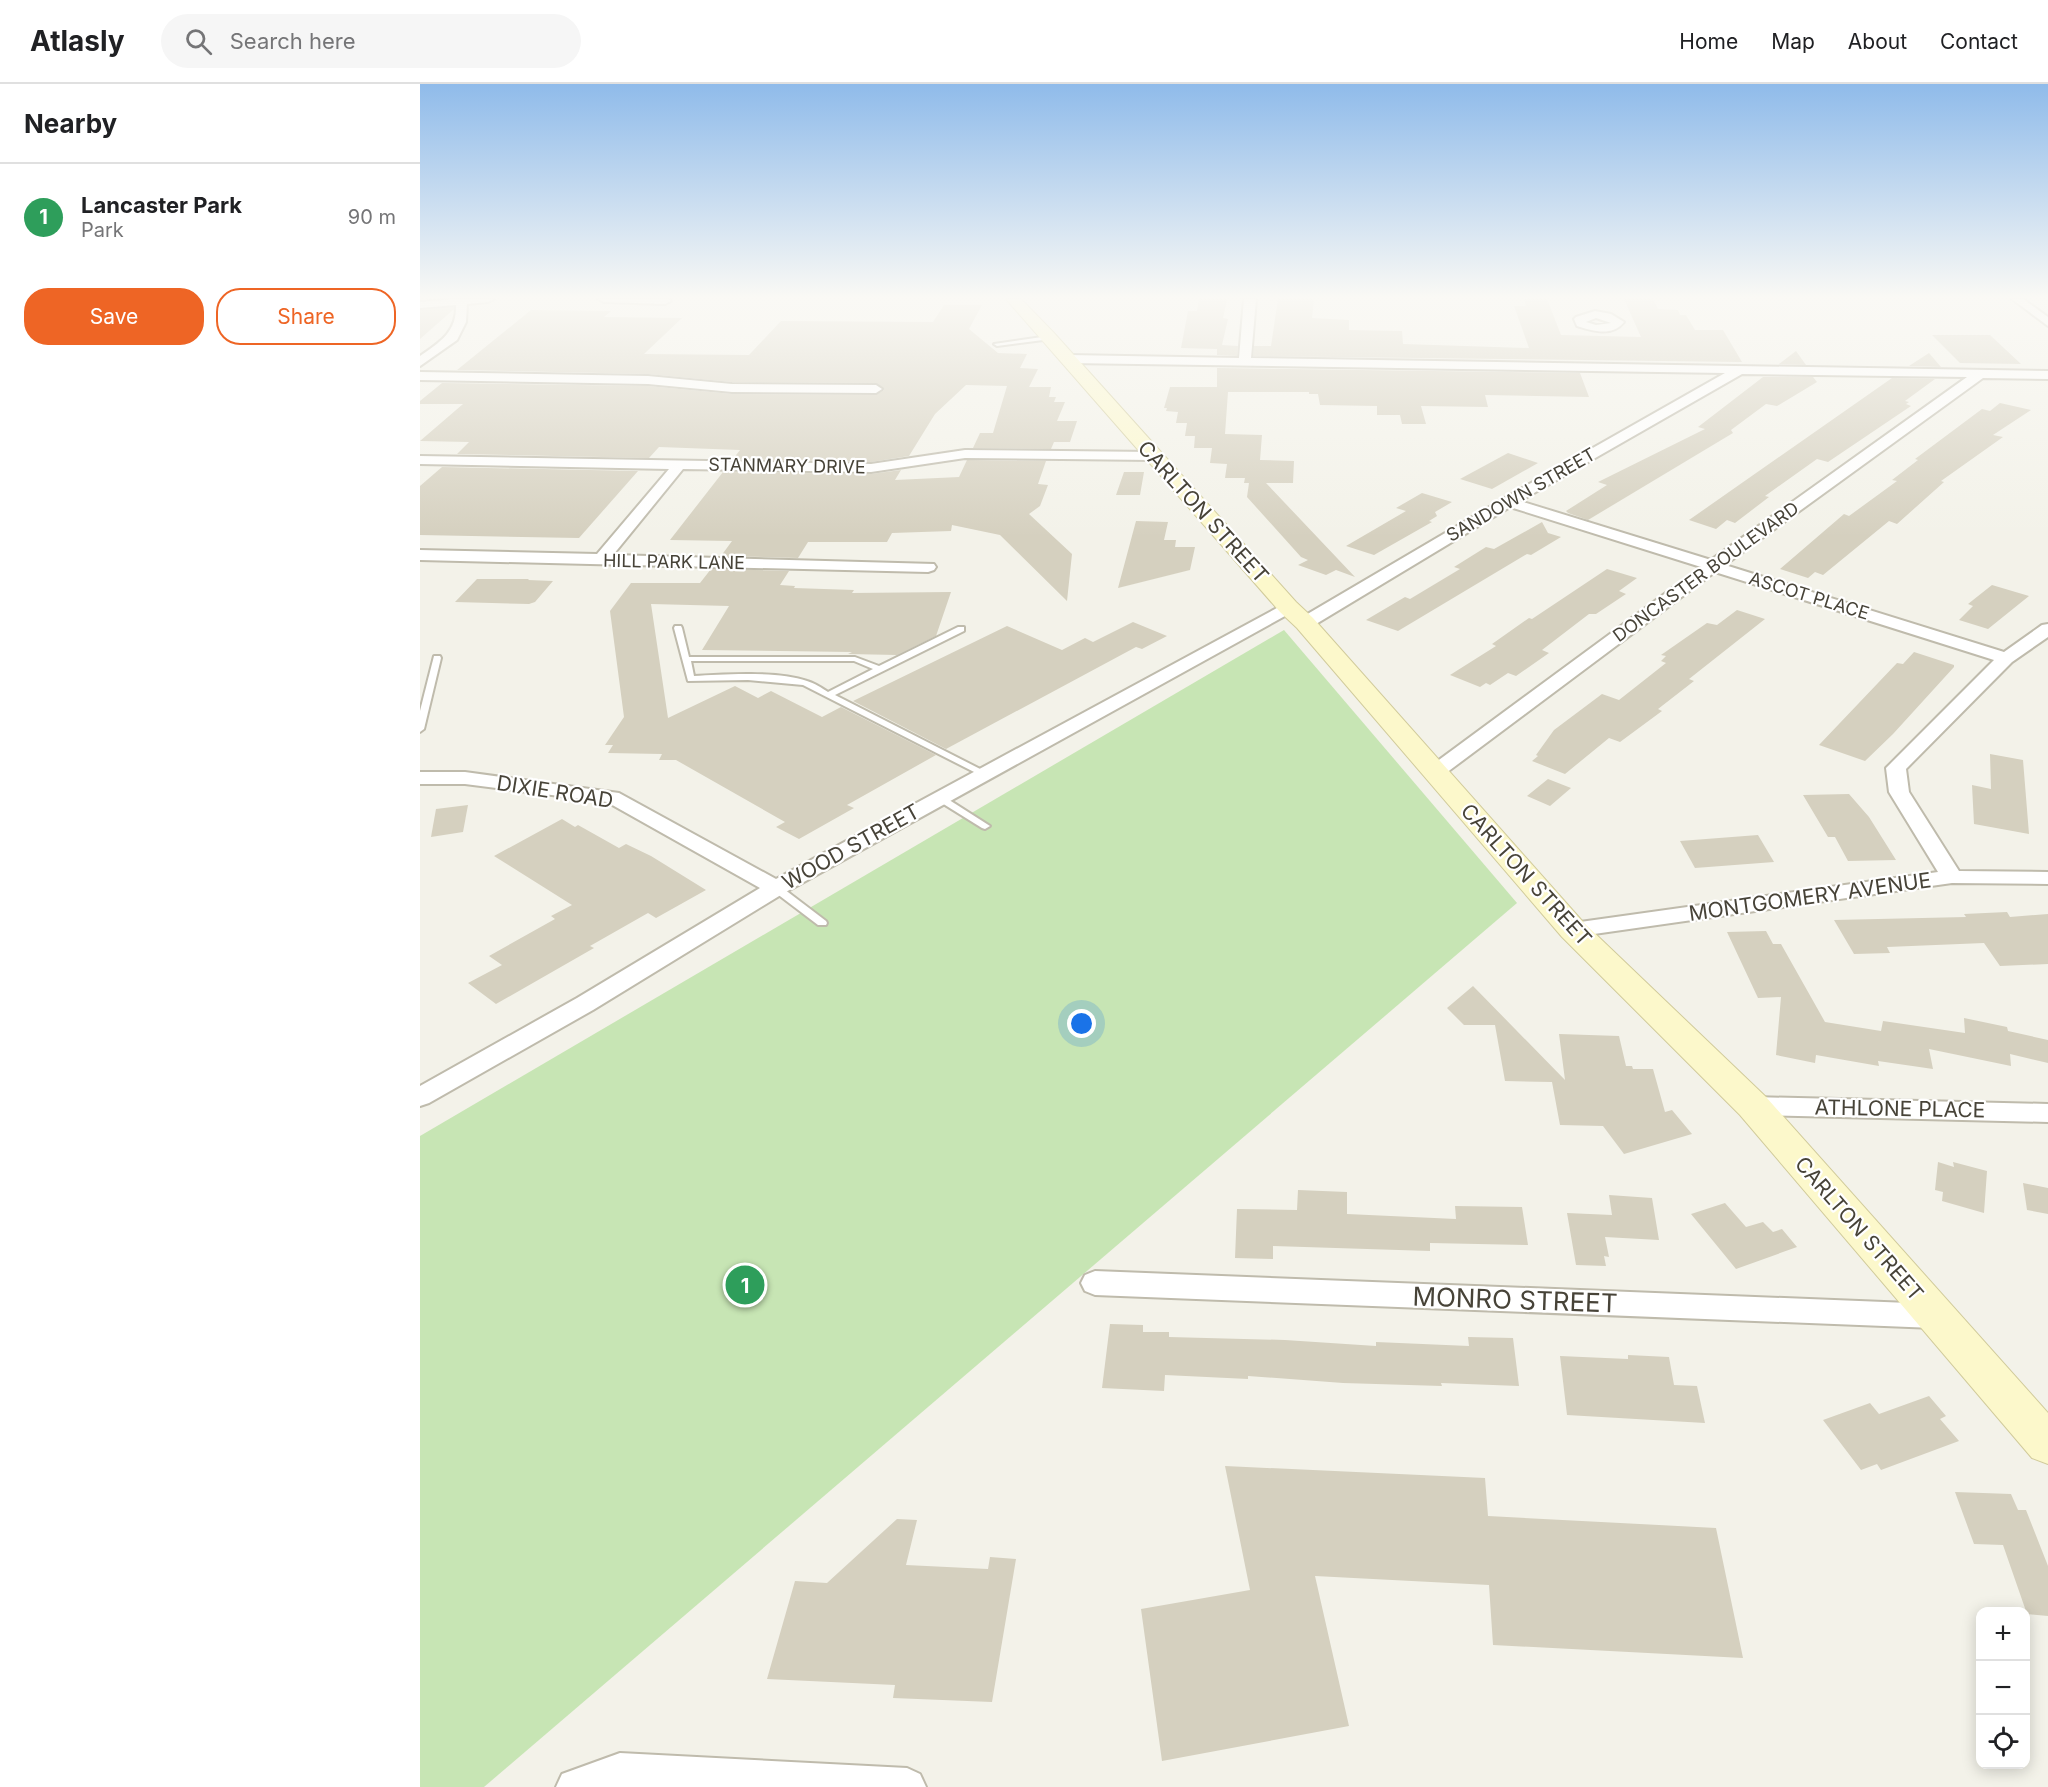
<!DOCTYPE html>
<html lang="en">
<head>
<meta charset="utf-8">
<style>
  :root { --surface:#fff; --page:#f6f6f6; --text:#202124; --muted:#757577; --line:#e0e0e0; --accent:#ee6525 }
  body { margin:0; font-family:Inter,sans-serif; background:var(--page); color:var(--text) }
  .controls { position:absolute; right:18px; bottom:18px; display:grid; overflow:hidden; border-radius:12px; box-shadow:0 3px 15px #0003 }
  .controls button { width:54px; height:54px; display:grid; place-items:center; padding:0; border:0; border-bottom:2px solid var(--line); background:var(--surface); color:var(--text); font:30px sans-serif }
  .you { position:absolute; left:662px; top:940px; width:21px; height:21px; margin:-15px; border:4px solid #fff; border-radius:50%; background:#1a73e8; box-shadow:0 0 0 9px #1a73e833 }
  .badge { display:grid; place-items:center; width:39px; height:39px; border-radius:50%; background:var(--accent); color:#fff; font-size:20px; font-weight:700 }
  .pin { position:absolute; translate:-50% -50%; border:3px solid #fff; box-shadow:0 2px 6px #0006 }
  .list { margin:0; padding:0; list-style:none }
  h2 { display:flex; justify-content:space-between; align-items:center; height:78px; margin:0; padding:0 24px; font-size:26px }
  h2 small { font-size:20px; font-weight:400; color:var(--muted) }
  .list li { display:grid; grid-template-columns:39px 1fr auto; gap:18px; align-items:center; box-sizing:border-box; height:108px; padding:0 24px; border-top:2px solid var(--line) }
  .list b { display:block; font-size:22px; white-space:nowrap }
  .list p { margin:0; font-size:20px; white-space:nowrap; color:var(--muted) }
  .list em { font-size:20px; font-style:normal; color:var(--muted) }
  .actions { display:flex; gap:12px; padding:18px 24px }
  .actions a { flex:1; padding:14px 0; border:2px solid var(--accent); border-radius:24px; text-align:center; font-size:21px; color:var(--accent) }
  .actions .main { background:var(--accent); color:#fff }
  .icon { flex:none; width:33px; height:33px; fill:none; stroke:currentColor; stroke-width:2; stroke-linecap:round; stroke-linejoin:round }
  .map { position:relative; flex:none; width:1628px; height:1703px; overflow:hidden }
  header { display:flex; align-items:center; gap:36px; box-sizing:border-box; height:84px; padding:0 30px; background:var(--surface); border-bottom:2px solid var(--line) }
  header strong { font-size:28px }
  nav { display:flex; gap:33px; margin-inline-start:auto; font-size:21px }
  .search { width:420px; height:54px; background:var(--page); display:flex; align-items:center; gap:15px; box-sizing:border-box; padding:0 21px; border-radius:33px; color:var(--muted); font-size:22px }
  main { display:flex }
  aside { flex:1; background:var(--surface) }
  .map>svg:first-child { display:block }
  .green { fill:#c7e5b4 }
  .building { fill:#d5d0bf }
  .lines { fill:none; stroke-linecap:round; stroke-linejoin:round }
  .service-casing { stroke:#bfbbac; stroke-width:4 }
  .minor-casing { stroke:#bfbbac; stroke-width:4 }
  .secondary-casing { stroke:#d1cb9b; stroke-width:2 }
  .service { fill:#fff; fill-rule:evenodd }
  .minor { fill:#fff; fill-rule:evenodd }
  .secondary { fill:#fcf8cb; fill-rule:evenodd }
  .labels { text-anchor:middle; stroke-width:4.5; stroke-linejoin:round; paint-order:stroke }
  .far-street-label { font-size:18px; fill:#474338; stroke:#fff }
  .street-label { font-size:21px; fill:#474338; stroke:#fff }
  .near-street-label { font-size:26px; fill:#474338; stroke:#fff }
</style>
</head>
<body>
<header>
<strong>Atlasly</strong>
<div class="search"><svg class="icon" aria-label="search" viewBox="0 0 24 24"><circle cx="10" cy="10" r="6"/><path d="M15 15l6 6"/></svg>Search here</div>
<nav><a>Home</a><a>Map</a><a>About</a><a>Contact</a></nav>
</header>
<main>
<aside>
<h2>Nearby<small></small></h2>
<ul class="list">
<li><span class="badge" style="background:#2e9e5b">1</span><div><b>Lancaster Park</b><p>Park</p></div><em>90 m</em></li>
</ul>
<div class="actions"><a class="main">Save</a><a>Share</a></div>
</aside>
<div class="map">
<svg width="1628" height="1703" viewBox="0 0 1628 1703">
  <rect width="100%" height="100%" fill="#f3f2e9"/>
  <polygon class="green" points="864,546 1097,819 64,1703 0,1703 0,1052"/>
  <g class="building">
    <polygon points="779,215 807,215 803,234 808,235 802,261 818,262 817,272 797,271 797,265 761,264 768,227 777,227"/>
    <polygon points="858,215 894,215 892,234 929,236 929,246 982,247 983,260 1109,264 1094,222 1106,222 1104,215 1127,215 1141,251 1221,253 1204,215 1233,215 1238,225 1258,226 1260,231 1266,231 1275,246 1303,246 1322,278 833,272 834,262 851,262"/>
    <polygon points="524,221 562,221 549,245 578,269 607,270 600,284 618,285 609,303 631,303 629,313 636,313 634,318 645,318 637,337 657,337 650,358 634,358 631,365 553,364 560,349 573,349 587,302 546,301 515,330 489,372 451,378 313,375 320,366 239,363 229,374 37,370 49,358 0,357 43,320 0,320 0,317 22,299 228,302 312,310 456,311 464,306 456,299 312,298 228,290 37,286 111,226 191,227 184,233 262,234 224,270 329,271 361,237 513,238"/>
    <polygon points="34,223 34,225 0,255 0,226"/>
    <polygon points="1512,251 1570,251 1601,280 1540,279"/>
    <polygon points="1376,267 1386,281 1359,280"/>
    <polygon points="1509,269 1521,283 1489,282"/>
    <polygon points="797,284 1160,289 1169,313 1065,311 1068,323 1001,322 1006,340 982,340 980,331 957,331 957,322 900,321 898,310 889,310 889,308 808,308 805,350 842,351 840,376 874,377 873,399 846,399 935,493 916,486 906,491 878,481 888,476 881,473 827,413 829,399 824,399 825,394 805,394 807,380 790,379 792,364 774,364 775,352 765,352 767,339 756,339 758,328 746,327 747,324 744,324 750,303 797,303"/>
    <polygon points="1343,293 1393,293 1397,298 1357,322 1346,320 1311,346 1313,349 1168,436 1148,429 1146,427 1187,401 1178,398 1285,345 1278,343"/>
    <polygon points="1472,294 1515,295 1485,317 1489,318 1486,320 1491,322 1408,378 1397,375 1345,412 1349,413 1315,439 1307,436 1296,445 1269,436"/>
    <polygon points="1580,319 1611,326 1573,351 1583,353 1521,397 1524,398 1477,440 1469,437 1403,491 1395,488 1388,494 1360,485 1424,430 1429,432 1477,397 1472,396 1498,376 1495,375 1562,325 1570,327"/>
    <polygon points="1088,369 1118,379 1072,405 1040,395"/>
    <polygon points="547,376 626,377 618,400 628,401 620,422 609,430 652,470 647,517 580,451 532,441 531,447 472,449 467,458 388,458 378,474 301,472 312,457 250,456 303,388 451,390 481,386 475,396 539,393"/>
    <polygon points="22,383 218,387 159,454 0,451 0,402"/>
    <polygon points="704,388 724,388 720,411 696,411"/>
    <polygon points="1002,409 1032,418 1015,428 1017,432 1009,437 1012,438 954,471 926,462 986,427 976,424"/>
    <polygon points="716,437 748,438 744,456 756,456 755,463 775,463 770,486 698,504"/>
    <polygon points="1122,438 1128,449 1141,453 1111,471 1107,470 978,547 946,536 985,513 990,515 1040,485 1034,483 1066,463 1074,465"/>
    <polygon points="291,485 369,487 360,501 375,502 374,504 434,506 432,509 531,508 516,552 477,571 428,570 432,568 282,566 309,522 231,520 248,634 315,602 338,614 351,607 402,633 421,623 516,671 427,721 434,724 379,755 356,743 365,738 256,676 239,676 242,670 188,669 193,661 185,661 204,633 190,527 211,499 280,499"/>
    <polygon points="1187,485 1217,494 1199,507 1206,510 1176,530 1169,530 1122,566 1129,569 1096,592 1088,589 1070,601 1066,599 1060,603 1030,591 1076,562 1072,560 1109,534 1112,535"/>
    <polygon points="57,495 109,495 108,496 133,497 115,518 109,520 35,518"/>
    <polygon points="1572,501 1609,512 1568,545 1539,536 1553,522 1548,520"/>
    <polygon points="1317,526 1345,535 1269,595 1274,597 1238,625 1242,627 1200,658 1189,654 1145,690 1112,677 1118,672 1116,671 1134,646 1182,610 1199,616 1246,579 1241,577 1246,572 1241,571 1287,539 1297,541"/>
    <polygon points="713,538 747,552 722,565 716,563 526,665 433,617 587,542 642,566 665,554 673,558"/>
    <polygon points="1494,568 1534,581 1534,583 1473,650 1445,677 1399,661 1477,579 1483,580"/>
    <polygon points="1570,670 1603,676 1609,750 1554,740 1552,701 1571,705"/>
    <polygon points="1128,695 1151,704 1130,722 1107,712"/>
    <polygon points="1429,710 1449,733 1476,776 1428,777 1415,753 1408,753 1383,711"/>
    <polygon points="48,721 43,748 11,753 16,725"/>
    <polygon points="142,735 155,743 158,741 199,764 206,760 231,772 286,806 236,834 228,829 170,862 174,864 76,920 48,899 82,881 69,872 135,835 131,832 152,821 74,772"/>
    <polygon points="1338,751 1354,778 1275,784 1260,757"/>
    <polygon points="1587,828 1590,833 1628,830 1628,880 1580,882 1564,859 1467,863 1470,869 1434,870 1414,836 1546,833 1544,830"/>
    <polygon points="1346,847 1353,860 1361,860 1405,938 1461,947 1463,937 1545,949 1544,934 1587,943 1588,947 1628,956 1628,979 1590,970 1591,982 1509,965 1513,985 1458,977 1459,982 1396,971 1395,979 1356,971 1361,913 1338,914 1307,848"/>
    <polygon points="1053,902 1145,996 1139,950 1199,952 1206,982 1212,982 1213,985 1233,985 1245,1028 1252,1026 1272,1050 1204,1070 1183,1042 1140,1041 1132,998 1085,997 1075,941 1044,941 1027,924"/>
    <polygon points="1518,1078 1534,1083 1533,1078 1567,1087 1564,1129 1522,1117 1523,1108 1515,1106"/>
    <polygon points="1603,1099 1628,1104 1628,1130 1607,1126"/>
    <polygon points="878,1106 927,1108 927,1130 1036,1135 1035,1122 1102,1123 1108,1161 1010,1159 1010,1167 853,1162 853,1175 815,1174 817,1125 877,1126"/>
    <polygon points="1189,1111 1232,1114 1239,1156 1185,1153 1189,1173 1184,1172 1186,1182 1156,1181 1147,1129 1192,1131"/>
    <polygon points="1305,1119 1326,1143 1343,1138 1353,1148 1362,1145 1377,1163 1316,1185 1271,1130"/>
    <polygon points="690,1240 723,1241 723,1248 749,1248 749,1253 865,1256 956,1262 956,1258 1049,1262 1048,1253 1093,1254 1099,1302 1021,1299 1022,1302 923,1299 828,1292 828,1295 745,1291 744,1307 682,1304"/>
    <polygon points="1208,1271 1249,1273 1254,1301 1277,1302 1285,1339 1147,1331 1140,1272 1208,1275"/>
    <polygon points="1509,1312 1526,1332 1520,1335 1539,1357 1461,1386 1457,1380 1441,1386 1403,1336 1450,1319 1459,1330"/>
    <polygon points="805,1382 1065,1394 1068,1432 1296,1444 1323,1574 1073,1561 1069,1501 895,1492 929,1642 742,1677 721,1525 830,1506"/>
    <polygon points="1535,1408 1591,1410 1598,1426 1606,1426 1628,1482 1628,1532 1607,1530 1583,1461 1554,1460"/>
    <polygon points="477,1435 497,1436 486,1481 568,1485 570,1473 596,1475 572,1618 473,1614 475,1601 347,1595 375,1497 407,1499"/>
  </g>
  <g class="lines">
    <g class="service-casing">
      <g id="service">
        <polygon points="629,252 632,254 631,255 577,262 574,260"/>
        <path d="M255,542H261L262,544L269,573H435L459,582L538,543H544V547L415,611L568,689L563,692L560,691L383,601L328,596L268,597L254,544ZM271,577H434L453,585L408,608C402,604 394,599 387,597C358,587 305,590 274,592Z"/>
        <polygon points="14,572 20,572 21,574 4,645 0,648 0,627"/>
        <polygon points="520,711 523,712 570,742 565,745 562,744 517,716 515,714 517,712"/>
        <polygon points="356,801 360,802 406,837 407,839 406,841 398,841 352,806 351,804 352,802"/>
      </g>
    </g>
    <g class="minor-casing">
      <g id="minor">
        <path d="M35,215H74L68,218L47,220L46,238L37,256L0,282V272C20,258 37,248 36,221L0,224V218Z"/>
        <polygon points="178,215 249,215 251,217 245,220 184,218"/>
        <path d="M824,215H836L831,274L1628,287V295L1563,294L1305,481L1584,568L1622,541L1628,540V553L1592,578L1486,685L1489,708L1539,787L1628,788V800L1532,799L1153,853L1145,851L1142,846L1145,841L1153,839L1518,788L1469,708L1466,684L1574,576L1295,488L1022,692H1008L1005,688L1008,684L1281,483L1090,423L891,543H879L877,539L879,535L1083,415L1305,289L649,279L643,275L649,271L819,274ZM1322,290L1547,293L1291,476L1100,417Z"/>
        <polygon points="1592,215 1603,215 1628,233 1628,242"/>
        <path d="M1175,227L1191,230L1204,238C1192,253 1173,247 1157,242L1154,235L1156,233ZM1176,234L1191,239L1176,241L1166,238Z"/>
        <polygon points="0,288 228,292 312,300 456,301 462,305 456,309 312,308 228,300 0,296"/>
        <polygon points="545,366 732,368 739,372 732,376 545,374 451,388 263,385 193,471 514,480 516,483 514,486 508,488 0,476 0,466 177,470 249,385 0,380 0,372 451,380"/>
        <polygon points="868,518 876,523 874,527 364,809 173,926 9,1019 0,1022 0,1002 157,914 340,804 187,718 45,700 0,700 0,688 45,688 199,709 356,795"/>
        <polygon points="1333,1013 1628,1020 1628,1038 1333,1031 1324,1028 1320,1022 1324,1016"/>
        <polygon points="675,1187 1514,1220 1524,1223 1529,1232 1524,1241 1514,1244 675,1211 665,1207 661,1199 665,1191"/>
        <polygon points="200,1669 487,1684 500,1690 506,1703 136,1703 142,1690"/>
      </g>
    </g>
    <g class="secondary-casing">
      <polygon id="secondary" points="586,215 601,215 634,249 876,518 893,534 1164,839 1346,1013 1628,1329 1628,1380 1612,1374 1320,1031 1142,853 877,544 860,528"/>
    </g>
    <use href="#service" class="service"/>
    <use href="#minor" class="minor"/>
    <use href="#secondary" class="secondary"/>
  </g>
  <linearGradient id="sky" x2="0" y2="1"><stop stop-color="#8fbbea"/><stop offset="0.47" stop-color="#faf9f5"/><stop offset="1" stop-color="#faf9f5" stop-opacity="0"/></linearGradient>
  <rect width="1628" height="453" fill="url(#sky)"/>
  <g class="labels">
    <g class="far-street-label">
      <text transform="translate(367 382) rotate(1)" y="6">STANMARY DRIVE</text>
      <text transform="translate(1101 411) rotate(-30)" y="6">SANDOWN STREET</text>
      <text transform="translate(254 478) rotate(1)" y="6">HILL PARK LANE</text>
      <text transform="translate(1286 488) rotate(-36)" y="6">DONCASTER BOULEVARD</text>
      <text transform="translate(1389 512) rotate(17)" y="6">ASCOT PLACE</text>
    </g>
    <g class="street-label">
      <text transform="translate(783 428) rotate(48)" y="7">CARLTON STREET</text>
      <text transform="translate(135 708) rotate(9)" y="7">DIXIE ROAD</text>
      <text transform="translate(431 763) rotate(-29)" y="7">WOOD STREET</text>
      <text transform="translate(1106 791) rotate(48)" y="7">CARLTON STREET</text>
      <text transform="translate(1390 813) rotate(-8)" y="7">MONTGOMERY AVENUE</text>
      <text transform="translate(1480 1025) rotate(1)" y="7">ATHLONE PLACE</text>
      <text transform="translate(1439 1145) rotate(49)" y="7">CARLTON STREET</text>
    </g>
    <g class="near-street-label">
      <text transform="translate(1095 1216) rotate(2)" y="9">MONRO STREET</text>
    </g>
  </g>
</svg>
<div class="controls">
<button>+</button>
<button>−</button>
<button><svg class="icon" aria-label="locate" viewBox="0 0 24 24"><circle cx="12" cy="12" r="6"/><path d="M12 2v4M12 18v4M2 12h4M18 12h4"/></svg></button>
</div>
<div class="you"></div>
<div class="pin badge" style="left:325px;top:1201px;background:#2e9e5b">1</div>
</div>
</main>
</body>
</html>
